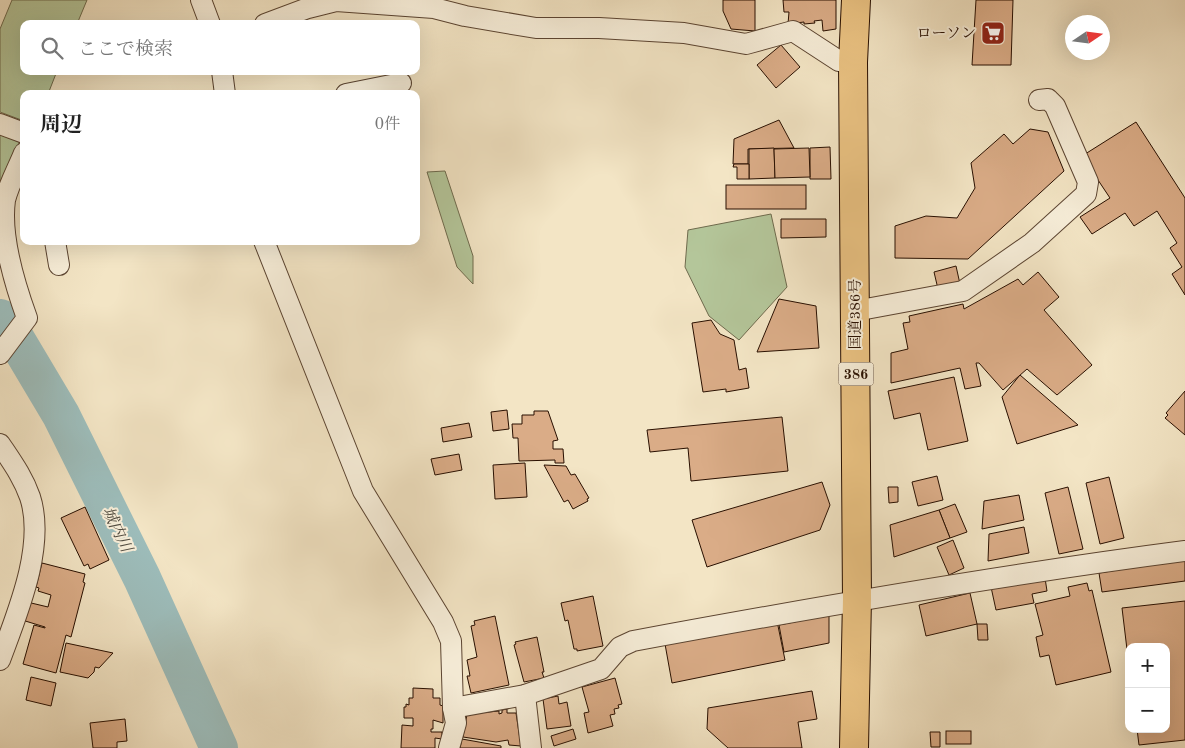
<!DOCTYPE html>
<html lang="ja">
<head>
<meta charset="utf-8">
<style>
  :root { --surface:#fff; --page:#f6f6f6; --text:#222; --muted:#767676; --line:#e0e0e0 }
  body { margin:0; font-family:"Old Standard TT","Noto Serif JP",serif; background:var(--page); color:var(--text) }
  .controls { position:absolute; right:15px; bottom:15px; display:grid; overflow:hidden; border-radius:10px; box-shadow:0 5px 20px #0002 }
  .controls button { width:45px; height:45px; display:grid; place-items:center; padding:0; border:0; border-bottom:1px solid var(--line); background:var(--surface); color:var(--text); font:25px sans-serif }
  .compass { position:absolute; left:1065px; top:15px; width:45px; height:45px; border-radius:50%; background:var(--surface); box-shadow:0 5px 20px #0002; rotate:77deg }
  .list { margin:0; padding:0; list-style:none }
  h2 { display:flex; justify-content:space-between; align-items:center; height:65px; margin:0; padding:0 20px; font-size:21px }
  h2 small { font-size:16px; font-weight:400; color:var(--muted) }
  .icon { flex:none; width:28px; height:28px; fill:none; stroke:currentColor; stroke-width:2; stroke-linecap:round; stroke-linejoin:round }
  .map { position:relative; flex:none; width:1185px; height:748px; overflow:hidden }
  .search { position:absolute; background:var(--surface); box-shadow:0 5px 20px #0002; left:20px; top:20px; width:400px; height:55px; display:flex; align-items:center; gap:12px; box-sizing:border-box; padding:0 18px; border-radius:10px; color:var(--muted); font-size:19px }
  .panel { position:absolute; background:var(--surface); box-shadow:0 5px 20px #0002; left:20px; top:90px; width:400px; height:155px; border-radius:10px }
  .map>svg:first-child { display:block }
  .green { fill:#b4c69a; stroke:#6e6a4d }
  .lines { fill:none; stroke-linecap:round; stroke-linejoin:round }
  .river { stroke:#9dbdbb; stroke-width:38 }
  .building { fill:#daac87; stroke:#280f00 }
  .minor-casing { stroke:#5b4431; stroke-width:22 }
  .highway-casing { stroke:#280f00; stroke-width:30 }
  .minor { stroke:#f7eed9; stroke-width:20 }
  .highway { stroke:#eac282; stroke-width:28 }
  .labels { text-anchor:middle; stroke-width:4; stroke-linejoin:round; paint-order:stroke }
  .shield { fill:#f7eed9; stroke:#665241; stroke-width:1 }
  .shield-label { font-size:14px; font-weight:bold; fill:#280f00 }
  .poi-label { font-size:15px; fill:#280f00; stroke:#f7eed9; text-anchor:end }
  .street-label { font-size:15px; fill:#280f00; stroke:#f7eed9 }
  .water-label { font-size:16px; font-style:italic; fill:#514c41; stroke:#f7eed9 }
</style>
</head>
<body>
<div class="map">
<svg width="1185" height="748" viewBox="0 0 1185 748">
  <rect width="100%" height="100%" fill="#f3e5c5"/>
  <filter id="stains"><feTurbulence type="fractalNoise" baseFrequency=".004" numOctaves="4"/><feColorMatrix values="0 0 0 0 .2 0 0 0 0 .09 0 0 0 0 .02 0 0 0 .5 -.17"/></filter>
  <radialGradient id="worn" r=".72"><stop offset=".6" stop-color="#630" stop-opacity="0"/><stop offset="1" stop-color="#630" stop-opacity=".3"/></radialGradient>
  <g class="green">
    <polygon points="12,0 87,0 77,24 24,24 24,71 57,71 48,94 24,94 24,121 0,112 0,29"/>
    <polygon points="0,131 20,140 1,195 0,206"/>
    <polygon points="445,171 473,256 473,284 457,267 427,172"/>
    <polygon points="771,214 787,287 739,340 709,316 685,267 688,230"/>
  </g>
  <g class="lines">
    <polyline class="river" points="0,318 11,331 61,415 142,578 219,748"/>
  </g>
  <g class="building">
    <polygon points="723,0 755,0 755,31 731,29 723,11"/>
    <polygon points="783,0 836,0 836,29 823,31 822,20 814,21 815,23 804,24 804,22 788,24 789,12 784,12"/>
    <polygon points="976,0 1013,0 1011,65 972,65"/>
    <polygon points="781,45 800,67 776,88 757,65"/>
    <polygon points="779,120 794,148 748,149 748,164 733,164 734,139"/>
    <polygon points="1136,122 1185,198 1185,295 1172,274 1182,267 1170,248 1177,243 1157,211 1134,226 1125,213 1092,234 1080,217 1110,198 1082,156"/>
    <polygon points="1030,129 1048,132 1064,171 968,259 895,258 895,226 926,216 957,218 975,188 971,163 1004,134 1013,144"/>
    <polygon points="830,147 831,179 810,179 810,148"/>
    <polygon points="774,148 775,178 749,179 749,149"/>
    <polygon points="809,148 810,177 775,178 774,149"/>
    <polygon points="734,164 749,164 749,179 737,179 737,167 733,167"/>
    <rect x="726" y="185" width="80" height="24"/>
    <polygon points="781,219 826,219 826,237 781,238"/>
    <polygon points="956,266 960,284 938,289 934,272"/>
    <polygon points="1038,272 1059,297 1044,310 1092,365 1057,395 1027,369 1003,390 979,363 976,363 981,386 965,389 960,368 891,383 891,353 908,349 903,323 910,322 909,316 963,304 964,309 1018,279 1023,285"/>
    <polygon points="779,299 816,306 819,348 757,352"/>
    <polygon points="711,320 720,334 734,340 739,370 746,368 749,388 726,392 726,389 703,392 692,323"/>
    <polygon points="1020,375 1078,425 1017,444 1002,397"/>
    <polygon points="954,377 968,441 928,450 920,413 894,419 888,391"/>
    <polygon points="1185,391 1185,435 1165,418 1168,415 1166,413"/>
    <polygon points="507,410 509,429 493,431 491,412"/>
    <polygon points="534,411 548,411 558,440 553,441 553,449 563,449 564,463 555,463 555,460 519,461 518,438 513,438 512,424 522,424 522,415 534,415"/>
    <polygon points="782,417 788,471 691,481 688,448 650,452 647,430"/>
    <polygon points="469,423 472,437 443,442 441,428"/>
    <polygon points="459,454 462,470 435,475 431,459"/>
    <polygon points="525,463 527,497 495,499 493,465"/>
    <polygon points="544,465 566,466 571,475 575,474 589,498 587,499 588,501 573,509 568,500 564,502"/>
    <polygon points="937,476 943,500 918,506 912,482"/>
    <polygon points="1109,477 1124,538 1100,544 1086,483"/>
    <polygon points="822,482 830,505 820,530 707,567 692,520"/>
    <polygon points="888,487 898,487 898,502 889,503"/>
    <polygon points="1068,487 1083,549 1059,554 1045,493"/>
    <polygon points="1019,495 1024,520 982,529 984,501"/>
    <polygon points="955,504 967,532 950,538 939,510"/>
    <polygon points="85,507 109,560 90,569 88,564 84,566 61,518"/>
    <polygon points="939,510 950,538 894,557 890,525"/>
    <polygon points="1024,527 1029,553 988,561 989,534"/>
    <polygon points="953,540 964,568 949,575 937,547"/>
    <polygon points="1185,559 1185,581 1102,592 1099,573"/>
    <polygon points="42,563 85,574 83,582 85,583 71,637 66,635 56,673 23,664 34,625 45,628 45,627 22,620 27,602 48,607 51,595 38,591 39,588 36,587"/>
    <polygon points="1045,578 1047,591 1032,594 1034,603 996,610 991,587"/>
    <polygon points="1087,583 1089,591 1092,590 1111,672 1056,685 1049,655 1040,657 1036,637 1043,635 1035,604 1070,596 1068,587"/>
    <polygon points="970,593 977,624 926,636 919,605"/>
    <polygon points="593,596 603,646 577,651 577,649 574,649 568,620 565,621 561,603"/>
    <polygon points="1185,601 1185,740 1139,745 1137,729 1166,729 1166,647 1129,647 1129,666 1122,608"/>
    <polygon points="829,615 829,643 784,652 779,625"/>
    <polygon points="495,616 509,685 471,693 467,676 470,676 467,660 477,657 471,626 475,625 474,621"/>
    <polygon points="777,621 785,660 672,683 665,644"/>
    <polygon points="977,624 987,624 988,640 978,640"/>
    <polygon points="537,637 544,672 542,672 544,678 524,682 514,645 516,644 515,642"/>
    <polygon points="66,643 113,653 99,668 95,667 94,672 88,678 60,672"/>
    <polygon points="31,677 56,683 51,706 26,700"/>
    <polygon points="615,678 622,704 618,705 619,708 614,709 615,714 610,715 613,726 588,733 584,713 589,712 582,687"/>
    <polygon points="413,688 433,689 433,698 440,698 440,705 443,706 443,723 433,720 433,729 431,729 431,732 442,732 442,739 435,738 435,748 401,748 402,725 413,726 413,718 404,718 404,707 406,707 406,704 409,705 409,698 413,698"/>
    <polygon points="812,691 817,719 798,722 802,748 728,748 707,729 708,708"/>
    <polygon points="558,696 559,704 567,702 571,726 547,729 543,699"/>
    <polygon points="507,709 507,713 516,713 521,746 509,745 508,740 496,742 463,737 467,714 499,711 499,714 502,713 502,710"/>
    <polygon points="125,719 127,741 117,742 117,748 93,748 90,723"/>
    <polygon points="573,729 576,739 554,746 551,736"/>
    <rect x="946" y="731" width="25" height="13"/>
    <polygon points="930,732 940,732 940,747 931,747"/>
    <polygon points="462,739 501,746 501,748 460,748"/>
  </g>
  <g class="lines">
    <g class="minor-casing">
      <g id="minor">
        <polyline points="201,0 210,24"/>
        <polyline points="265,24 308,8 336,1 434,8 465,16 536,28 599,28 684,33 746,44 793,31 839,61 853,62"/>
        <polyline points="222,71 225,94"/>
        <polyline points="346,94 401,83"/>
        <polyline points="0,124 24,133"/>
        <polyline points="55,241 59,265"/>
        <polyline points="264,241 363,491 443,622 451,641 453,708 456,723 449,748"/>
        <polyline points="855,311 963,291 1032,243 1086,194 1088,182 1055,106 1048,99 1039,100"/>
        <path d="M0,354L27,318C15,285 0,236 5,200C9,184 18,168 24,153"/>
        <path d="M0,444C12,462 23,477 30,497C46,546 17,614 0,660"/>
        <polyline points="525,695 531,748"/>
        <path d="M453,708L525,695L601,669L620,647L633,641C816,607 1000,575 1185,551"/>
      </g>
    </g>
    <g class="highway-casing">
      <polyline id="highway" points="854,748 857,599 853,62 856,0"/>
    </g>
    <use href="#minor" class="minor"/>
    <use href="#highway" class="highway"/>
  </g>
  <defs>
    <g id="supermarket-square" transform="scale(1.25)"><rect x="-9" y="-9" width="18" height="18" rx="4" fill="#8f2418" stroke="#f7eed9"/><path d="M-6-5.5h2.5l.6 2H6L4.5 2H-2.5L-4.4-4H-6ZM-1.5 3.2a1.3 1.3 0 1 0 .1 0ZM3 3.2a1.3 1.3 0 1 0 .1 0Z" fill="#fff"/></g>
  </defs>
  <g fill-rule="evenodd">
    <use href="#supermarket-square" x="993" y="33"/>
  </g>
  <g class="labels">
    <rect class="shield" x="838.5" y="362.5" width="35" height="23" rx="4"/>
    <g class="shield-label">
      <text x="856" y="379">386</text>
    </g>
    <g class="poi-label">
      <text x="976" y="38">ローソン</text>
    </g>
    <g class="street-label">
      <text transform="translate(855 314) rotate(-90)" y="5">国道386号</text>
    </g>
    <g class="water-label">
      <text transform="translate(118 529) rotate(64)" y="6">城内川</text>
    </g>
  </g>
  <rect width="100%" height="100%" filter="url(#stains)"/>
  <rect width="100%" height="100%" fill="url(#worn)"/>
</svg>
<div class="controls">
<button>+</button>
<button>−</button>
</div>
<svg class="compass" viewBox="-18 -18 36 36"><path d="M0-13l5 13h-10z" fill="#e53935"/><path d="M0 13l5-13h-10z" fill="#767676"/></svg>
<div class="search"><svg class="icon" aria-label="search" viewBox="0 0 24 24"><circle cx="10" cy="10" r="6"/><path d="M15 15l6 6"/></svg>ここで検索</div>
<section class="panel">
<h2>周辺<small>0件</small></h2>
<ul class="list">
</ul>
</section>
</div>
</body>
</html>
